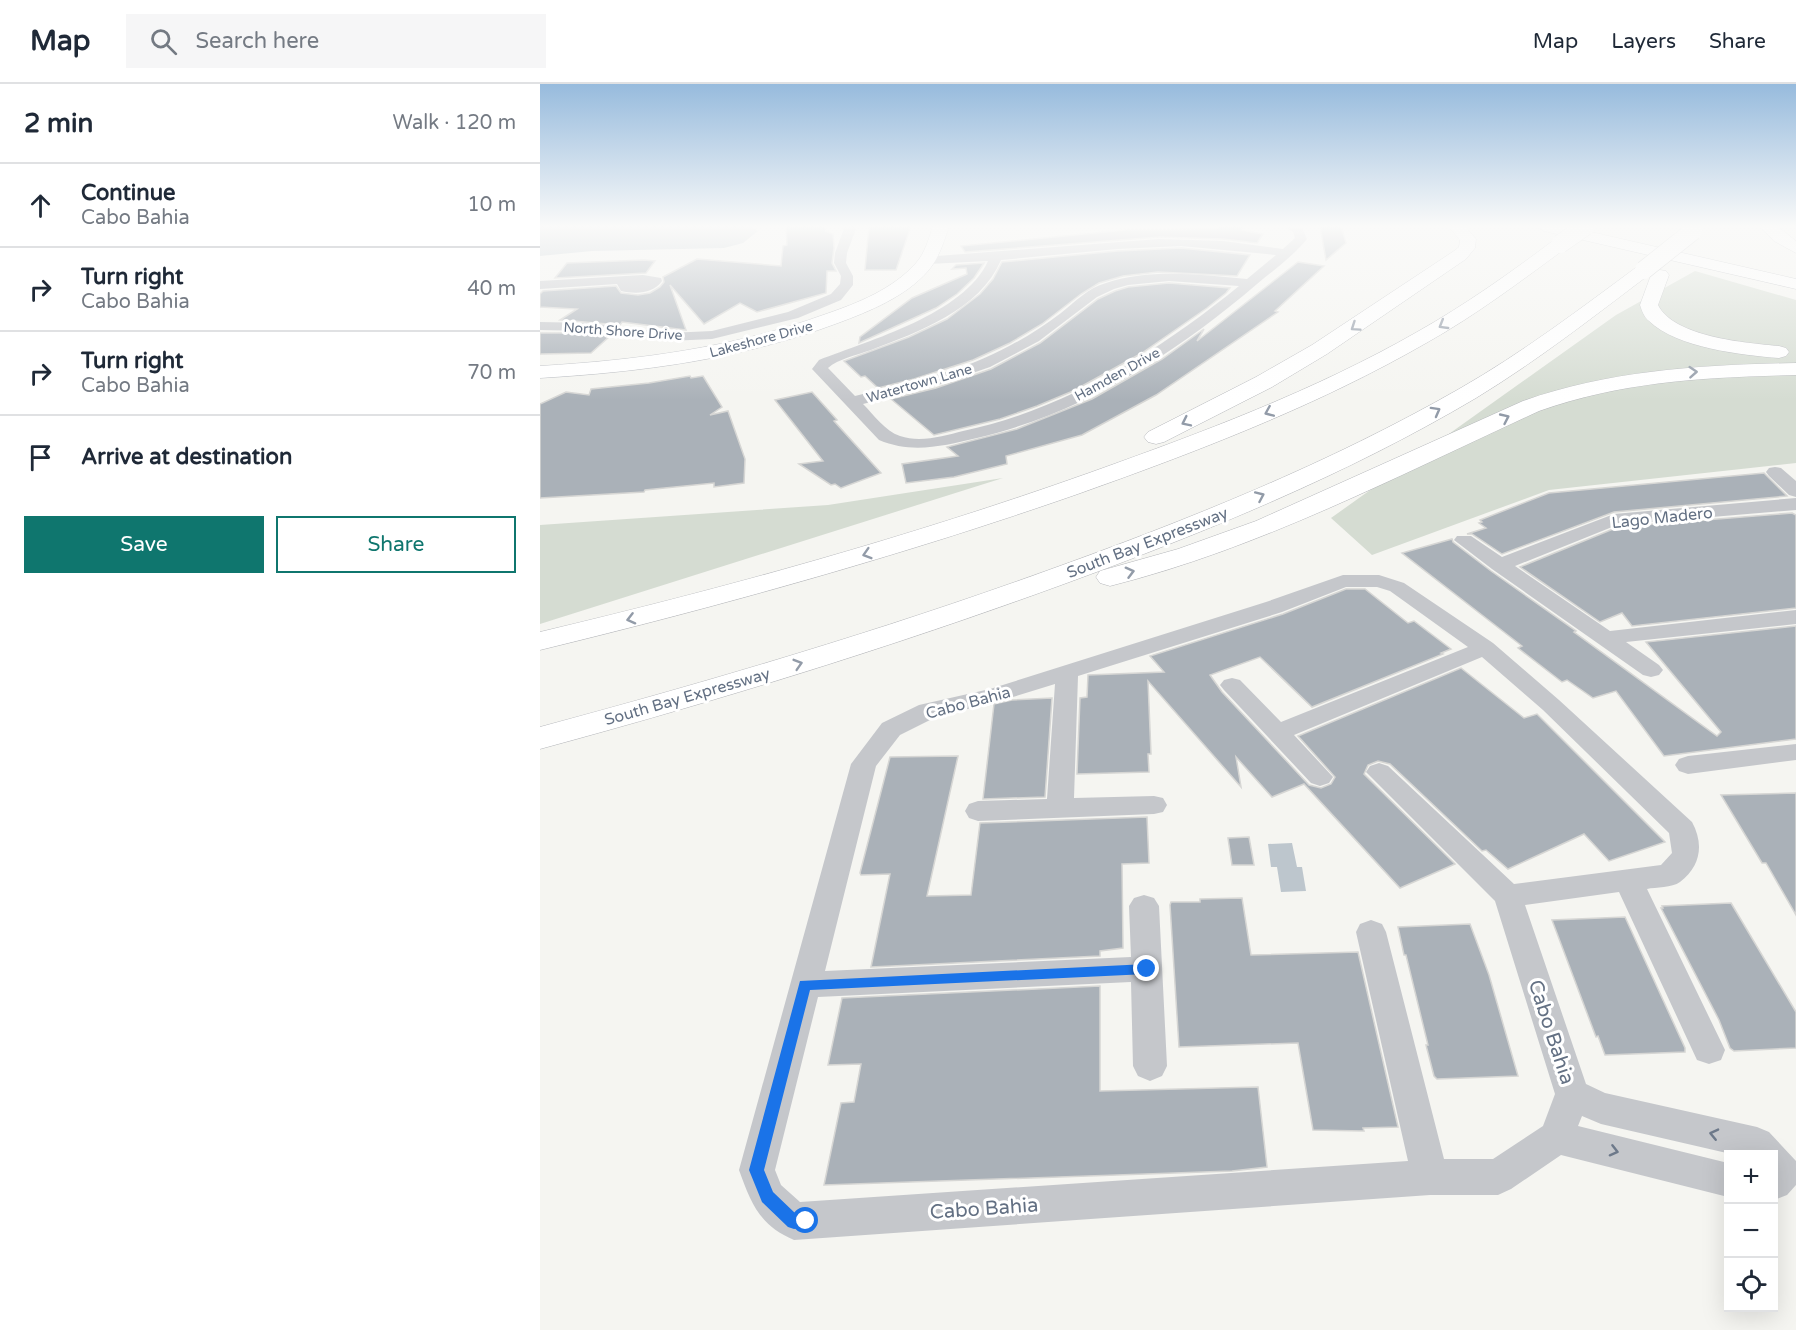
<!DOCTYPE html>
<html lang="en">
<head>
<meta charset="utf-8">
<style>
  :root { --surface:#fff; --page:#f6f6f7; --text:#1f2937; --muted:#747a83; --line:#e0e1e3; --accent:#0f766e }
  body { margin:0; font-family:"Varela Round",sans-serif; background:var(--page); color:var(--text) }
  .controls { position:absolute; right:18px; bottom:18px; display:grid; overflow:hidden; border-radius:0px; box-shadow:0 6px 24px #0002 }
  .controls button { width:54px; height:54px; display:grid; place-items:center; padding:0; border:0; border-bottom:2px solid var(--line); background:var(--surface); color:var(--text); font:30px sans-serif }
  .stop { position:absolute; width:18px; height:18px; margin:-14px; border:4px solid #1a73e8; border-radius:50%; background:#fff }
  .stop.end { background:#1a73e8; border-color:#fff; box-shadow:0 2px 6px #0008 }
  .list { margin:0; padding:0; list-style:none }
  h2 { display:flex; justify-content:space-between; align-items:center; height:78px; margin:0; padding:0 24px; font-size:26px }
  h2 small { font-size:20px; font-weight:400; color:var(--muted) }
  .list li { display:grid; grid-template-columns:39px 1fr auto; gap:18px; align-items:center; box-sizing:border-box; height:84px; padding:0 24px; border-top:2px solid var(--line) }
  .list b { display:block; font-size:22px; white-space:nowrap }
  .list p { margin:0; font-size:20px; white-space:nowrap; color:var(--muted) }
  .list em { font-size:20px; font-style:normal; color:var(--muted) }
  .actions { display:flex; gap:12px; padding:18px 24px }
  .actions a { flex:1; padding:14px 0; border:2px solid var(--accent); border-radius:0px; text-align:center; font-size:21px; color:var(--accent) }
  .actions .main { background:var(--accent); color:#fff }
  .icon { flex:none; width:33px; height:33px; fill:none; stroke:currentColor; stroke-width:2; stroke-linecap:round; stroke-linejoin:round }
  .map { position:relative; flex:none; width:1256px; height:1246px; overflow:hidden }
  header { display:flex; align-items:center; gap:36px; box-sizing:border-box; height:84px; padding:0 30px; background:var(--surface); border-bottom:2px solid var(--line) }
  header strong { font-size:28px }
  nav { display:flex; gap:33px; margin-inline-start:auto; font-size:21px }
  .search { width:420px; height:54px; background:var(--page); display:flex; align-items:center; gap:15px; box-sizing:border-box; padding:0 21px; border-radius:0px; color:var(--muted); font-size:22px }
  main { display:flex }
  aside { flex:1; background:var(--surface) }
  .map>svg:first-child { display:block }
  .green { fill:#d5dcd2 }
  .water { fill:#bdc6cd }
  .building { fill:#aab1b8; stroke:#d6d6d4; stroke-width:1.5 }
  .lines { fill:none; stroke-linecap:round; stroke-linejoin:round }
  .secondary-casing { stroke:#b7babf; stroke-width:1 }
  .primary-casing { stroke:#b5b8bd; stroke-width:1 }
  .highway-casing { stroke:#b5b7bb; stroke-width:1 }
  .street { fill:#c5c7cb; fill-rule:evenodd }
  .secondary { fill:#fff; fill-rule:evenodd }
  .primary { fill:#fff; fill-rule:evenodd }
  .highway { fill:#fff; fill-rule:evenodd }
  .highway-bridge-casing { stroke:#b5b7bb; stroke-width:19; stroke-linecap:butt }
  .highway-bridge { stroke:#fff; stroke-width:18 }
  .oneway { stroke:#929ba8 }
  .oneway2 { stroke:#6d798a }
  .route { fill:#1a73e8 }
  .labels { text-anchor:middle; stroke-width:6; stroke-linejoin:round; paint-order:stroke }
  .far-street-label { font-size:14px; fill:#637083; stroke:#fff }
  .street-label { font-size:16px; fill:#637083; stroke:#fff }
  .near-street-label { font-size:20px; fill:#637083; stroke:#fff }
</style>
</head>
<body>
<header>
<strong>Map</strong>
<div class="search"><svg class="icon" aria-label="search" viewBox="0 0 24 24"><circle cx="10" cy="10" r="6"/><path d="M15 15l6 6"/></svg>Search here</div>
<nav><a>Map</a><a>Layers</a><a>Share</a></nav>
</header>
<main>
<aside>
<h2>2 min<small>Walk · 120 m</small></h2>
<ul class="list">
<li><svg class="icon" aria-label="ahead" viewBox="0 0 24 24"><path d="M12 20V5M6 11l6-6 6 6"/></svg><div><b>Continue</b><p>Cabo Bahia</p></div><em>10 m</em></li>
<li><svg class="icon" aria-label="right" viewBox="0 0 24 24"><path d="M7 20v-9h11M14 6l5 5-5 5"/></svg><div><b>Turn right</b><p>Cabo Bahia</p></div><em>40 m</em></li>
<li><svg class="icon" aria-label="right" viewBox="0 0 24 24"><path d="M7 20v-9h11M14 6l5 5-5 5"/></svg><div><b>Turn right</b><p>Cabo Bahia</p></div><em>70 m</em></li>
<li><svg class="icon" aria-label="arrive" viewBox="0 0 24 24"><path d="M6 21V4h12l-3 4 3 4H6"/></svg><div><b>Arrive at destination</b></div></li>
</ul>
<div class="actions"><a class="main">Save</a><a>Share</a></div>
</aside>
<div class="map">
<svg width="1256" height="1246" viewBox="0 0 1256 1246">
  <rect width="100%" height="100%" fill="#f5f5f1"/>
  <g class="green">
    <polygon points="1155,187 1256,216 1256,379 1009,406 832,471 791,434 1076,231"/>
    <polygon points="463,394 0,540 0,441 288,421"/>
  </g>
  <g class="water">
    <polygon points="0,142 210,142 218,147 203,159 184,164 52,167 0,172"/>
    <polygon points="752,759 757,783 762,783 766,807 741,808 737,783 731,783 728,760"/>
  </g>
  <g class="building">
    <polygon points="246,142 285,142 285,147 293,150 294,164 292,179 296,187 287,187 286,209 217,228 200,219 164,240 130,201 146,246 82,238 80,241 20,236 37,225 0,223 0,210 3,207 76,202 81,209 98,211 110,209 120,203 124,198 123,193 157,175 241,182 243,162 247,161"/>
    <polygon points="329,142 371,142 356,186 325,186"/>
    <polygon points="679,142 704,142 701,146 723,150 717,159 683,155 619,153 425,168 421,162 585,146 676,145"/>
    <polygon points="780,142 801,142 806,159 786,176"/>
    <polygon points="641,164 710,171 697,192 618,188 583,192 559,199 541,210 502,240 470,259 433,276 374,295 338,304 325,292 321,293 304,277 369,253 407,235 440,210 453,195 462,178 577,167"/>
    <polygon points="104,176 115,177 106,189 15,194 27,179"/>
    <polygon points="758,178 784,182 735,227 738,228 616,311 542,351 466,372 467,380 414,393 366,399 362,380 418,372 407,363 477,345 552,315 622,275 664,245 657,257"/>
    <polygon points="444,179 434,194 417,210 396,224 319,259 320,253 372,214 427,190 426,184 412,185 416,181"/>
    <polygon points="629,199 690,204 686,209 667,224 602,269 533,307 497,322 460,335 394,351 351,315 396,304 451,285 500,259 558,215 575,207 588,203"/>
    <polygon points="0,249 50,249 70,252 51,269 0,270"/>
    <polygon points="150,292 151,294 163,292 182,323 170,331 188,327 205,375 204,399 174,403 174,399 105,406 104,408 0,414 0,320 26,308 49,311 51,305 109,299"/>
    <polygon points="272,308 297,336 294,337 341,389 301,404 295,400 291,401 259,380 283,377 235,316"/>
    <polygon points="1224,389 1247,412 1074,428 962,470 932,450 927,450 946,444 939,439 942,438 940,436 1009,409"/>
    <polygon points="1252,429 1256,431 1256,524 1092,542 1082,529 1060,538 980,483 1078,443"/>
    <polygon points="912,455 913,458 951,487 1036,547 1034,548 1177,652 1181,648 1106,558 1256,542 1256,655 1124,672 1076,607 1053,614 1027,596 1022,598 978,564 982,562 862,469"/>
    <polygon points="806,505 825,505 868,539 874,537 911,565 901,569 903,570 772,623 720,573 670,591 682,608 769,701 781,704 791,700 795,693 758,652 921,584 984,634 997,630 1125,758 1069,777 1044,750 968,785 946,766 942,767 850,680 838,677 828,681 824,690 915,780 860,804 764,700 732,713 696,673 701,703 608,597 611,670 608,670 609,688 537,690 540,614 547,613 548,591 624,588 610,572 743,530"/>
    <polygon points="512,614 505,713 443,715 454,620 472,616"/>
    <polygon points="418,672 387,812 431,811 440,739 607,733 609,779 582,780 583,864 560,867 560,872 331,883 350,790 321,791 320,789 350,673"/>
    <polygon points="1256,709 1256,831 1226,779 1222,779 1181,711"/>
    <polygon points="709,753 714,781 692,781 688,754"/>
    <polygon points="702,814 711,871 818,868 858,1043 823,1044 824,1047 773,1046 758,959 639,963 630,821 631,818 660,818 660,815"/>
    <polygon points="1191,819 1256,928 1256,964 1194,967 1190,964 1179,936 1121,824 1123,824 1122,822"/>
    <polygon points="1085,833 1145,964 1145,968 1065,971 1058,952 1056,953 1012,836"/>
    <polygon points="930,840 949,891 978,992 897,995 894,992 886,961 888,961 866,871 864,871 858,843"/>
    <polygon points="560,902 560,1007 718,1003 727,1083 692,1087 284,1101 301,1019 314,1018 321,980 288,981 302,914"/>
  </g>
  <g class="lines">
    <g class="secondary-casing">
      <path id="secondary" d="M393,142H409C404,158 399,174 388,187C365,213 330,227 298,239C202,275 102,288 0,294V282C98,276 193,264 286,230C318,219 353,205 376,179C385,169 389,154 393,142Z"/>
    </g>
    <g class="primary-casing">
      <polygon id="primary" points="996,142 1025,142 1256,195 1256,205 1004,147"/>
    </g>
    <g class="highway-casing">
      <g id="highway">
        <polygon points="908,142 925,142 936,155 935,164 926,175 787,270 732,303 624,358 616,360 608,358 604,353 608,348 716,293 772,261 914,167 919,163 920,156"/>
        <polygon points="1220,142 1237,142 1256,157 1256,169 1234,157"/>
        <path d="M1020,155L1026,156L1028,160L1026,164C981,197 936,231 888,258C777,322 656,368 535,411C360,472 181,522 0,566V548C186,504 369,453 549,389C661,349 774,307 877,248C925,221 970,189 1014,156Z"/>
        <path d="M1104,181L1110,182L1113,186L1110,190C1053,233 997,277 936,314C806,391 666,448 524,500C352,563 177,617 0,665V643C171,597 340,547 506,487C648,436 788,380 919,305C982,269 1040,225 1098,182Z"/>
        <path d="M1120,186L1126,187L1129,191L1118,221C1134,253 1206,259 1239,262L1246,264L1249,268L1246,272L1239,274C1202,271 1137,264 1109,237C1104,233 1102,227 1100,221L1111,191L1114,187Z"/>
        <path d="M1256,279V291C1168,293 1083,297 999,327C859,391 721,464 570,502L560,499L556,493L560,487L638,465L716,437L983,317C1072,286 1162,281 1256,279Z"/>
      </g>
    </g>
    <g class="street">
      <polygon points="305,142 317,142 307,169 306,179 313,192 313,201 301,216 258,234 172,255 129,257 50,247 0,246 0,238 50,239 129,249 172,247 248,228 291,210 300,200 301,192 294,179 295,169"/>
      <path d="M744,142L762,144L767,155C753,172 734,186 717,200C635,270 543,329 437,354C403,362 372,370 339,356L272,285L279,276C330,256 424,230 448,177L388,180L384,179L382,176L384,173L619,155L683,157L743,165L755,154L753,148ZM641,162L736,171L707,195C660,191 612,184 566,199C548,204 536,217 521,229C505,241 489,252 471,261C423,288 368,298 315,312L288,284C298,275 317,271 331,266C378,248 440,226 461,176L577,165ZM629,197L699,202C618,268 526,325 423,347C404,352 380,359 360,352C345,347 334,331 323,320L395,302L450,283L499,257L557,213L574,205L588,201Z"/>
      <path d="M103,191L121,194L122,197C113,210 96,210 81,207L77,200L0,205V197Z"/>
      <polygon points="1235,383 1241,384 1256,397 1256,413 1249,411 1229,392 1226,388 1229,384"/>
      <polygon points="1256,414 1256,426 1077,441 975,482 1070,547 1256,526 1256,540 1086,558 1119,581 1123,586 1119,591 1111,593 1103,591 952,485 914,456 917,452 931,452 962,473 1074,430"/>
      <path d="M803,491H839L864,499L953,559L1019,616L1152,738C1164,760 1161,782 1140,798C1132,804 1116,803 1107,805L1185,966L1181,976L1169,980L1157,976L1079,808L985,821L1046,1000L1065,1009L1217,1043L1229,1048L1256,1077V1101L1247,1111L1234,1116V1070H1191L1061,1040L1042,1032L1038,1042L1188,1079V1113L1021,1071L971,1105L958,1111H890L254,1156C219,1141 211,1119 199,1086L311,680L342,639L379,621L450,605L726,518ZM806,503H837L850,507L928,563L741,638L700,596L692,594L684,596L680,601L684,606L771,699L780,702L789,699L793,693L754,651L942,573L1003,626L1129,749L1132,769L1121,781L974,800L848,682L839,679L830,682L826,688L955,817L1015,1010L1003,1042L953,1075H904L846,848L842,840L831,836L820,840L816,848L868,1077L260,1118L241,1101L235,1086L278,913L591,898L593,982L598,992L610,997L622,992L627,982L619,822L614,814L604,811L594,814L589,822L591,873L285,887L336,682L360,651L396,633L463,616L515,600L507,715L438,717L429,720L425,727L429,734L438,737L614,730L623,728L627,721L623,714L614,712L534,714L538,592L742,528Z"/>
      <polygon points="1256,660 1256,676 1148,690 1139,687 1135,681 1139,675 1148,672"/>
    </g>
    <use href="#secondary" class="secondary"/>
    <use href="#primary" class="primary"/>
    <use href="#highway" class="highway"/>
    <g class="highway-bridge-casing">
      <g id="highway-bridge">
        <polyline points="1020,160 1046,142"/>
        <polyline points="1104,186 1153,147"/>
      </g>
    </g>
    <use href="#highway-bridge" class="highway-bridge"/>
  </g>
  <defs><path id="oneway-chevron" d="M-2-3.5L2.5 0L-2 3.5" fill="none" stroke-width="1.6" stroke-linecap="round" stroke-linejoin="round" transform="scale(1.5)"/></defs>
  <g class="oneway">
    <use href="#oneway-chevron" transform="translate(903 241) rotate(149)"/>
    <use href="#oneway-chevron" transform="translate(815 243) rotate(146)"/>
    <use href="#oneway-chevron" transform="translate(1153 288) rotate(-4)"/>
    <use href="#oneway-chevron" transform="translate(896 327) rotate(-29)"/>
    <use href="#oneway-chevron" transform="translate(729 328) rotate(157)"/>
    <use href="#oneway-chevron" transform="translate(965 334) rotate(-25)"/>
    <use href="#oneway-chevron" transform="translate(646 338) rotate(154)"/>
    <use href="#oneway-chevron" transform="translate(720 412) rotate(-24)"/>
    <use href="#oneway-chevron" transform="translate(327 470) rotate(163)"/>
    <use href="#oneway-chevron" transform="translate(590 488) rotate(-15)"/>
    <use href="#oneway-chevron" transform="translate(91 535) rotate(166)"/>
    <use href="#oneway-chevron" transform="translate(258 580) rotate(-17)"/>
  </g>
  <g class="oneway2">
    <use href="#oneway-chevron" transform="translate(1174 1050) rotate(-167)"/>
    <use href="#oneway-chevron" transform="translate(1074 1067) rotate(14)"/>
  </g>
  <linearGradient id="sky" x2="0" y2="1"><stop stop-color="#97bbdd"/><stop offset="0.45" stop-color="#fafaf9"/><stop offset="1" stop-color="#fafaf9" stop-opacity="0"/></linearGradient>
  <rect width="1256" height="316" fill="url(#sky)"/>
  <polygon class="route" points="607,880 613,885 607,890 270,906 224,1086 233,1108 256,1130 271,1131 273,1137 271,1142 254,1145 248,1143 222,1118 209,1086 260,897"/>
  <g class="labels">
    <g class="far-street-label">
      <text transform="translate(83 247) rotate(4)" y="5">North Shore Drive</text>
      <text transform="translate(221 255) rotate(-15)" y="5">Lakeshore Drive</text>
      <text transform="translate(577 290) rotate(-29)" y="5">Hamden Drive</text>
      <text transform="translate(379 299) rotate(-16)" y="5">Watertown Lane</text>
    </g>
    <g class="street-label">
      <text transform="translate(1122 433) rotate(-6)" y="6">Lago Madero</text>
      <text transform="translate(607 458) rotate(-21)" y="6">South Bay Expressway</text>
      <text transform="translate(147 612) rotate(-16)" y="6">South Bay Expressway</text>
      <text transform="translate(428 618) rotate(-15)" y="6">Cabo Bahia</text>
    </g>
    <g class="near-street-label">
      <text transform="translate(1012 948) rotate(72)" y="7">Cabo Bahia</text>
      <text transform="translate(444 1124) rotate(-4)" y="7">Cabo Bahia</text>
    </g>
  </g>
</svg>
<div class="controls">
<button>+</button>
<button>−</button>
<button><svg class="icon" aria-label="locate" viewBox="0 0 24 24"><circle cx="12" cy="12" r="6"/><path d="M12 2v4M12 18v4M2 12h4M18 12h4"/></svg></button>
</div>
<div class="stop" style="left:266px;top:1137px"></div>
<div class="stop end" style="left:607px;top:885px"></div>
</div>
</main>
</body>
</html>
